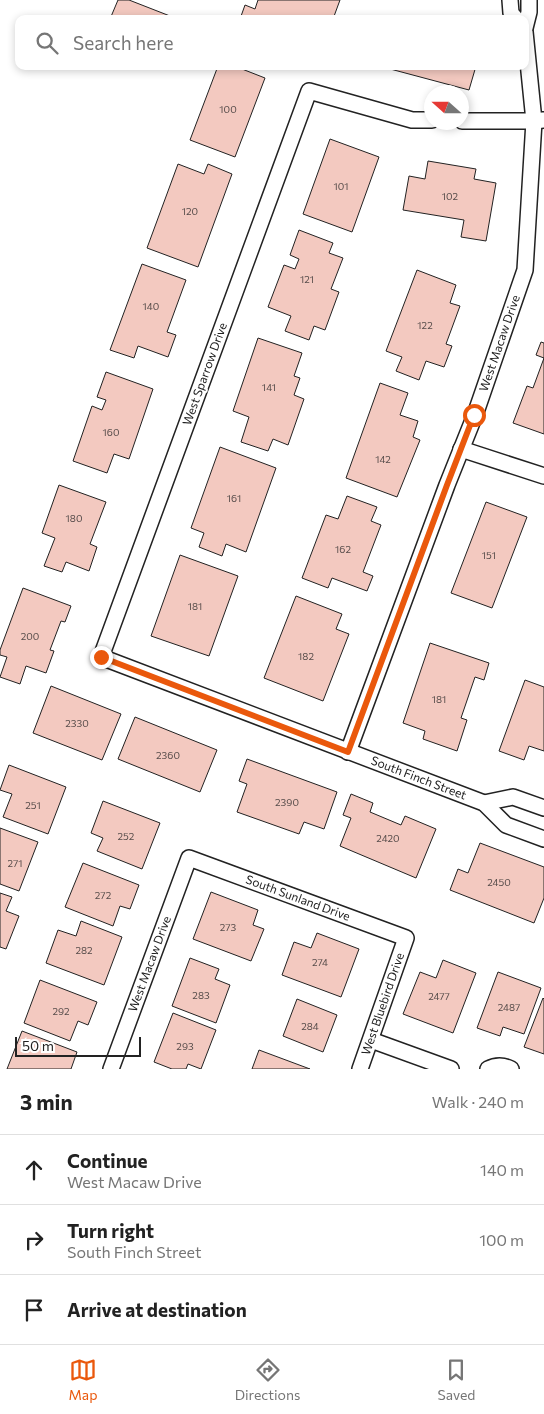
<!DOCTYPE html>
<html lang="en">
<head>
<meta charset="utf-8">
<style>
  :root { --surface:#fff; --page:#f2f2f2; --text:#222; --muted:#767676; --line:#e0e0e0; --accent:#ea580c }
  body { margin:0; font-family:Commissioner,sans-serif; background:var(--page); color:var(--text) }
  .compass { position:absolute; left:424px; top:85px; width:45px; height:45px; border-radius:50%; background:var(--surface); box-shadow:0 2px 8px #0003; rotate:291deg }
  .scale { position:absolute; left:15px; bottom:12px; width:126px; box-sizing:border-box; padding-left:5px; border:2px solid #222; border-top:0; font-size:14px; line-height:18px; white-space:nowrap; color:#222; -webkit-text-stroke:4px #fff; paint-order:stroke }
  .stop { position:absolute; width:15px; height:15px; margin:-11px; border:4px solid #ea580c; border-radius:50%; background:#fff }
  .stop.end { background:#ea580c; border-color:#fff; box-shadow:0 1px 5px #0008 }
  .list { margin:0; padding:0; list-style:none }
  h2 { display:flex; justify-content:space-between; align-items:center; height:65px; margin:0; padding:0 20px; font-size:21px }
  h2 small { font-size:16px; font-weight:400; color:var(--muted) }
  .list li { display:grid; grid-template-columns:32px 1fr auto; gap:15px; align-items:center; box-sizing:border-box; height:70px; padding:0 20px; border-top:1px solid var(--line) }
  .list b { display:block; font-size:19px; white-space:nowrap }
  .list p { margin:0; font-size:16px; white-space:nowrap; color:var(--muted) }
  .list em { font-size:16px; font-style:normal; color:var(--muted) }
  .icon { flex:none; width:28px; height:28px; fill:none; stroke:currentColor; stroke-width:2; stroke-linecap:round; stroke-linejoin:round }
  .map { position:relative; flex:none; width:544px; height:1069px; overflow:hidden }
  .search { position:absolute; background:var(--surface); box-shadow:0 2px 8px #0003; left:15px; right:15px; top:15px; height:55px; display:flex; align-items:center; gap:12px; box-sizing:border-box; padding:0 18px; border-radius:10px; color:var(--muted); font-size:19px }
  .sheet { height:275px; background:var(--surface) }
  nav { display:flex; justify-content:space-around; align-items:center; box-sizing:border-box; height:70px; border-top:1px solid var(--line); background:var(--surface); font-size:14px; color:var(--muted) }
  nav a { display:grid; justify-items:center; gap:2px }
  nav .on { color:var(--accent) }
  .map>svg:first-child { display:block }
  .building { fill:#f3c9c0; stroke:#222 }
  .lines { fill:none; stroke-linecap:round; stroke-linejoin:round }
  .minor-casing { stroke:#222; stroke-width:18 }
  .minor { stroke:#fff; stroke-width:15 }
  .route { stroke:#ea580c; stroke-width:6 }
  .labels { text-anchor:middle; stroke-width:4; stroke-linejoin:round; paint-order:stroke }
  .number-label { font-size:10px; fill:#564c4a }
  .street-label { font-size:12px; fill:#222; stroke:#fff }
</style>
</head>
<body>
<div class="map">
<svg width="544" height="1069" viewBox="0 0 544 1069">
  <rect width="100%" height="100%" fill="#fff"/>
  <g class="building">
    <polygon points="118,0 129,0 170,16 169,19 110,19"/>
    <polygon points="258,0 340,0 333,19 240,19 245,5 255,9"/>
    <polygon points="218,66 243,66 242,69 265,78 235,157 190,140"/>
    <polygon points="379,66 476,66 469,90"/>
    <polygon points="330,139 379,157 352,232 303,214"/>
    <polygon points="428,161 476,169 474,179 496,183 486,241 461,237 464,220 403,210 409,176 425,179"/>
    <polygon points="178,164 204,174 208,164 232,174 198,267 147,248"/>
    <polygon points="299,230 333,243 329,253 343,258 331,289 339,292 325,330 314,326 309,340 285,331 291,316 268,307 284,265 295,269 299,259 290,255"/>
    <polygon points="142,264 186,280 167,332 176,335 168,357 138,346 134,358 110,350"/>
    <polygon points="417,270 456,285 450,303 460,306 446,344 452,346 444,367 426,361 419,380 396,371 402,357 386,351"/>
    <polygon points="258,338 302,353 294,376 300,378 294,395 304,399 288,445 273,439 268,451 241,442 249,417 233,411"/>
    <polygon points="541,342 544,343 544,434 513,423 527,386 533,388 544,358 536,355"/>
    <polygon points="106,372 153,389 129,459 114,454 107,473 73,461 92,406 102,410 106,400 97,397"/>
    <polygon points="380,383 408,393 400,415 418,421 413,437 420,440 397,497 346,478"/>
    <polygon points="220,447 276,468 246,552 226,544 222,556 199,547 204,533 191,528"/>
    <polygon points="59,485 106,502 90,544 97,547 89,571 66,562 62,572 44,566 55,538 42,533"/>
    <polygon points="347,496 377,507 371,521 381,525 363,572 373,576 367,591 332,578 328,588 302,578 326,515 338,519"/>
    <polygon points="486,502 527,517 492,608 451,593"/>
    <polygon points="180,555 238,576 209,656 151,636"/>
    <polygon points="23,588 71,606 65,622 61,621 50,650 54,651 46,673 26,666 20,684 0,677 7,657 0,655 0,650"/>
    <polygon points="296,596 342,614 336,629 349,634 323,701 264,678"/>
    <polygon points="430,643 489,663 484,680 475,677 461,718 467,720 457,751 423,739 425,731 403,723"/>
    <polygon points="525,680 544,687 544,751 529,746 524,760 499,751"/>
    <polygon points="51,686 121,714 102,760 33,733"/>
    <polygon points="135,717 217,750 200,792 118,759"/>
    <polygon points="247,759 337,792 324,829 304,822 299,834 237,812 247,784 239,781"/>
    <polygon points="9,765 66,787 48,834 3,817 12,794 0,790"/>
    <polygon points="351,794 373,803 370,812 401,825 405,816 436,829 416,878 340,846 351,818 343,815"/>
    <polygon points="103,801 160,823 142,869 97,851 103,838 91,833"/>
    <polygon points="0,828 38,842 19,891 0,884"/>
    <polygon points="480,843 544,867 544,898 534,923 450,890 458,869 468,873"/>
    <polygon points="83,863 139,885 130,909 120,906 113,926 65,907"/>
    <polygon points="211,892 258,910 253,925 264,929 251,961 193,939"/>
    <polygon points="0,893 12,897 6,911 19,916 6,949 0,947"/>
    <polygon points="81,921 122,937 104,985 46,963 58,930 76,936"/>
    <polygon points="317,933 359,949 341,997 282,975 294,942 311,948"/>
    <polygon points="190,958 219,969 215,979 230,985 216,1023 172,1006"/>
    <polygon points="443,960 476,973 453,1033 403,1014 420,972 436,978"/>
    <polygon points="498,972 541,988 524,1034 503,1027 500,1036 477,1028"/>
    <polygon points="40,980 97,1002 88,1025 78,1021 70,1041 24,1023"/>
    <polygon points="543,998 544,999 544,1054 524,1047"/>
    <polygon points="297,999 337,1015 323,1052 283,1036"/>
    <polygon points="173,1013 216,1030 201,1069 188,1064 186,1069 172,1069 154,1062"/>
    <polygon points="22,1031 77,1052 71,1069 7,1069"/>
    <polygon points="259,1050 310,1069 252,1069"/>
  </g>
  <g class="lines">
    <g class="minor-casing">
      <g id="minor">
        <polyline points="510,0 511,13 516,19"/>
        <polyline points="525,28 529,12 529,0"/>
        <path id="s1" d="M432,120H412L309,91L101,657L484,803L506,825L544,839"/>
        <polyline points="462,121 534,121 543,120"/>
        <polyline points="461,449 544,476"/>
        <path id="s2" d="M348,752L447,485L475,415L525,270L534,121L525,32"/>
        <polyline points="484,803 513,797 544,808"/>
        <polyline points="371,1040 451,1069"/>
        <path id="s3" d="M111,1069L189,858L406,938L360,1069"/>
        <path d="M488,1069C496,1065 503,1065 511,1069"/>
      </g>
    </g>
    <use href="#minor" class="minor"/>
  </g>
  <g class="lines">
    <polyline class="route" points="101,657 348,752 447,485 474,415"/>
  </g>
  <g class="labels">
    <g class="number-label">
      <text x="228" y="113">100</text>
      <text x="341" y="190">101</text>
      <text x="450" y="200">102</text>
      <text x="190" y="215">120</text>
      <text x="307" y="283">121</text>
      <text x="151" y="310">140</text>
      <text x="425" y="329">122</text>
      <text x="269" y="391">141</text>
      <text x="111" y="436">160</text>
      <text x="383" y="463">142</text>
      <text x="234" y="502">161</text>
      <text x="74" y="522">180</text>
      <text x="343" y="553">162</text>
      <text x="489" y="559">151</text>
      <text x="195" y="610">181</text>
      <text x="30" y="640">200</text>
      <text x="306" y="660">182</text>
      <text x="439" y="703">181</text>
      <text x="77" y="727">2330</text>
      <text x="168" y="759">2360</text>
      <text x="287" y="806">2390</text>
      <text x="33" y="809">251</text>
      <text x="126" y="840">252</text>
      <text x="388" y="842">2420</text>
      <text x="15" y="867">271</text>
      <text x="499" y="886">2450</text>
      <text x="103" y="899">272</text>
      <text x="228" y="931">273</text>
      <text x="84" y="954">282</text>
      <text x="320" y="966">274</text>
      <text x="201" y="999">283</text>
      <text x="439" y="1000">2477</text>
      <text x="509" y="1011">2487</text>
      <text x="61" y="1015">292</text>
      <text x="310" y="1030">284</text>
      <text x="185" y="1050">293</text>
    </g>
    <g class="street-label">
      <text dy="4" stroke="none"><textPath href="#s2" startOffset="436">West Macaw Drive</textPath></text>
      <text transform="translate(205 374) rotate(-70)" y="4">West Sparrow Drive</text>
      <text dy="4" stroke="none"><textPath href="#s1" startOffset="1070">South Finch Street</textPath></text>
      <text dy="4" stroke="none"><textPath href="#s3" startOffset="341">South Sunland Drive</textPath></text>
      <text dy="4" stroke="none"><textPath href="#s3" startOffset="112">West Macaw Drive</textPath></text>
      <text transform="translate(383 1004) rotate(-71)" y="4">West Bluebird Drive</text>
    </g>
  </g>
</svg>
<svg class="compass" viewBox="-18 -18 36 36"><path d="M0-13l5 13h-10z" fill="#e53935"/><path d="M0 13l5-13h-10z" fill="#767676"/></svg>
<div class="scale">50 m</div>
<div class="stop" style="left:474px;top:415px"></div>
<div class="stop end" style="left:101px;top:657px"></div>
<div class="search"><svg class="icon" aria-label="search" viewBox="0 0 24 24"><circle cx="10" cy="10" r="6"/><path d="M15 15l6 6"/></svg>Search here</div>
</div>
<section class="sheet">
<h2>3 min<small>Walk · 240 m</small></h2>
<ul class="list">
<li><svg class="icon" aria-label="ahead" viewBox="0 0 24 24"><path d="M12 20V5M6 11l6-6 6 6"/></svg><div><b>Continue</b><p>West Macaw Drive</p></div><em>140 m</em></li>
<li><svg class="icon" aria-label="right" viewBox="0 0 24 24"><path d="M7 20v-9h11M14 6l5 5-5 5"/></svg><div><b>Turn right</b><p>South Finch Street</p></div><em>100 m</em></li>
<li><svg class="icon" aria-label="arrive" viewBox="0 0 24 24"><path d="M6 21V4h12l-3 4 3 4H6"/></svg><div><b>Arrive at destination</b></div></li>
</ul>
</section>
<nav>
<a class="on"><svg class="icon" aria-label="map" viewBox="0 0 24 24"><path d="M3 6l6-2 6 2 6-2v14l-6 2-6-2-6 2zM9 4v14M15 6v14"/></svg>Map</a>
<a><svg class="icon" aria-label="directions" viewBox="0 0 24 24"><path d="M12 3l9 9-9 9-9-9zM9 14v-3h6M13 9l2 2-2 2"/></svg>Directions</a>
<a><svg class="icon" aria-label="saved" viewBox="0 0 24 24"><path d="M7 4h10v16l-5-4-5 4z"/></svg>Saved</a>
</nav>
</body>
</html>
